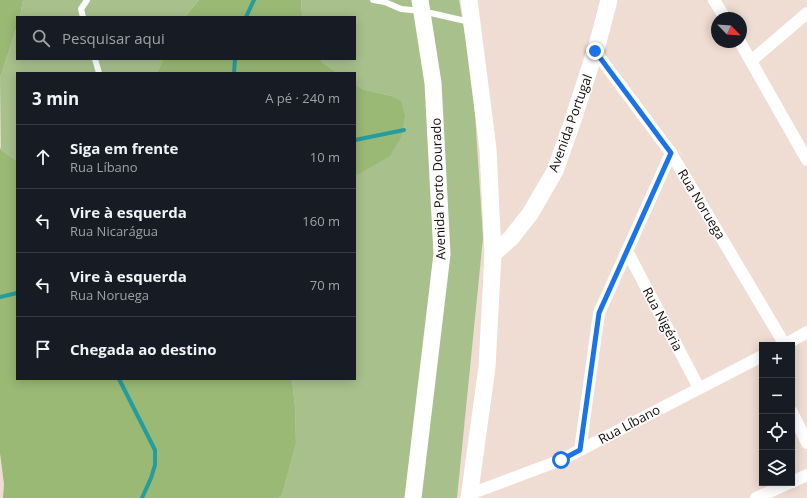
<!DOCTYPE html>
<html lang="pt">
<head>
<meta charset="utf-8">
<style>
  :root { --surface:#171b24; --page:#20242c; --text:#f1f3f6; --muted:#9ea1a6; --line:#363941 }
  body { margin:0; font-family:"Open Sans",sans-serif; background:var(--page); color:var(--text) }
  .controls { position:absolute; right:12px; bottom:12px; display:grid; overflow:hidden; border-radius:0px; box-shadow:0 2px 10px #0003 }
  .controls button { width:36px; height:36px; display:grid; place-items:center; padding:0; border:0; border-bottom:1px solid var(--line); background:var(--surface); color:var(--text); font:20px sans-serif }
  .compass { position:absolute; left:711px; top:12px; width:36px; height:36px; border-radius:50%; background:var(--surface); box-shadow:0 2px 10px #0003; rotate:115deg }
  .stop { position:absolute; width:12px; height:12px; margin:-9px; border:3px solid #1a73e8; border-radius:50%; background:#fff }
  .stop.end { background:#1a73e8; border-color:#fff; box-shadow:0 1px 4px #0008 }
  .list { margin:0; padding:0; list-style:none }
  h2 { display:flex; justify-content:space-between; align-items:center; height:52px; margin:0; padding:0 16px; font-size:17px }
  h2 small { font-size:13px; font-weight:400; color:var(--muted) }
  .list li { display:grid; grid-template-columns:26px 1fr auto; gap:12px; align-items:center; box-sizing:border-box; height:64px; padding:0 16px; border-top:1px solid var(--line) }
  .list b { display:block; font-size:15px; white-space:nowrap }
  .list p { margin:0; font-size:13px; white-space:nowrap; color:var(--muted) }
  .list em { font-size:13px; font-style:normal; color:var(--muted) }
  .icon { flex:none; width:22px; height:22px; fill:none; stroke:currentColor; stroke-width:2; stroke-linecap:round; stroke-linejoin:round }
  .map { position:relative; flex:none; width:807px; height:498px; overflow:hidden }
  .search { position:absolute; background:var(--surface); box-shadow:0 2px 10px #0003; left:16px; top:16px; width:340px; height:44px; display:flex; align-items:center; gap:10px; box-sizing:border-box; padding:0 14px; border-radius:0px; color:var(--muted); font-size:15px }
  .panel { position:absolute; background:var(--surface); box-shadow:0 2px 10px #0003; left:16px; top:72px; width:340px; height:308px; border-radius:0px }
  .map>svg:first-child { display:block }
  .green { fill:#a8c08c }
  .forest { fill:#99b974 }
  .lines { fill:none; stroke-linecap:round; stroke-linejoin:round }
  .stream { stroke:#259d9f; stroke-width:4 }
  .lane { stroke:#fff; stroke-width:6 }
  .street { stroke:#fff; stroke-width:12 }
  .secondary { stroke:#fff; stroke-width:17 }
  .route { stroke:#1a73e8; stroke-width:5 }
  .labels { text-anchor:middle; stroke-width:3.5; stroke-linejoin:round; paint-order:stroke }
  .street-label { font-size:13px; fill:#130d09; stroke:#fff }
</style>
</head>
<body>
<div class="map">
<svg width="807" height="498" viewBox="0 0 807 498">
  <rect width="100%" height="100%" fill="#efdcd2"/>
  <g class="green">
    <polygon points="23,0 199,0 185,17 20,17"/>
    <polygon points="301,0 459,0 473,82 483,238 457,498 279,498 282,495 296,444 295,407 292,379 355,379 355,176 362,171 391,96 362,89 355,84 355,73 338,73 323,63 321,59 355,59 355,17 303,17 302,13"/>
    <polygon points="17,26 17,59 163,59 157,73 17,73 17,161 1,150 0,78"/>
  </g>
  <g class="forest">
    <polygon points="0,0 23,0 20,17 17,17 17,26 0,78"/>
    <polygon points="199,0 301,0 302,13 303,17 185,17"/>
    <polygon points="163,59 321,59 323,63 338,73 157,73"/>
    <polygon points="355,84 362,89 391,96 401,101 405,116 401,137 390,156 355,176"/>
    <polygon points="0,147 1,150 17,161 17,379 292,379 295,407 296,444 282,495 279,498 3,498 4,484 0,453"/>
  </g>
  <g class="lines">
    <g class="stream">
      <polyline points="246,17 254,0"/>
      <polyline points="234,73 235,59"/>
      <polyline points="355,140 404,130"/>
      <polyline points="0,297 17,293"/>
      <polyline points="119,379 155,450 155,465 151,478 142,498"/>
    </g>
    <g class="lane">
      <polyline points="373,0 385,2 401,9 422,11 470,22"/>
      <polyline points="83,17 81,9 87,0"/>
      <polyline points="95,59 99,73"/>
    </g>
    <g class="street">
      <polyline points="714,0 725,18"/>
      <polyline points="740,42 807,160"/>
      <polyline points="595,51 671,153 785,345"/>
      <polyline points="751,61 807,13"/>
      <polyline points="627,251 699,388"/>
      <polyline points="784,345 807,332"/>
      <polyline points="792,412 807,443"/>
      <polyline points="580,450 599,313 671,153"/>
      <polyline points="792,482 807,475"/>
      <polyline points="470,494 561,460 762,356"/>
      <polyline points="756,498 789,483"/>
    </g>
    <g class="secondary">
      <polyline points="469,0 488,149 493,254 487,367 469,498"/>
      <polyline points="493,254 511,238 530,214 555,171 571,126 598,42 609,0"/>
      <polyline points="413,498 442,254 433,83 420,0"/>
    </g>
  </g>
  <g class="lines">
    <polyline class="route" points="561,460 580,450 599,313 671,153 595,51"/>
  </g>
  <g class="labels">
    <g class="street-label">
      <text transform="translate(570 123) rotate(-70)" y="5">Avenida Portugal</text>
      <text transform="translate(438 189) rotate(-92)" y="5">Avenida Porto Dourado</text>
      <text transform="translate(702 204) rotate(59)" y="5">Rua Noruega</text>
      <text transform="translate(663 319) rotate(62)" y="5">Rua Nigéria</text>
      <text transform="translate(629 424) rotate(-28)" y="5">Rua Líbano</text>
    </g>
  </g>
</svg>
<div class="controls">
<button>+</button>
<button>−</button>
<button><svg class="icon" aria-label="locate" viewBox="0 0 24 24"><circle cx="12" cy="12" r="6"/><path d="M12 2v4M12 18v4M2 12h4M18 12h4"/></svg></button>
<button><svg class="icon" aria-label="layers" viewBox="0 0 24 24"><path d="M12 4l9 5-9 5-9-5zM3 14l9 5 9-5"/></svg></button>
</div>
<svg class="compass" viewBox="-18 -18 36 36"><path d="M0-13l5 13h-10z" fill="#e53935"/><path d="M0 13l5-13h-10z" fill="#9ea1a6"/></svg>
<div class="stop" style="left:561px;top:460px"></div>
<div class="stop end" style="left:595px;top:51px"></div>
<div class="search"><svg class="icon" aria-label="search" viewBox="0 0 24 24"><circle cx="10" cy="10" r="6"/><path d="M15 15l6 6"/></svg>Pesquisar aqui</div>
<section class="panel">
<h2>3 min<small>A pé · 240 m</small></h2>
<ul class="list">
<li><svg class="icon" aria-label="ahead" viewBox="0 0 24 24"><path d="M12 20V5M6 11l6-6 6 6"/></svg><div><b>Siga em frente</b><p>Rua Líbano</p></div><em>10 m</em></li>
<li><svg class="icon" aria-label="left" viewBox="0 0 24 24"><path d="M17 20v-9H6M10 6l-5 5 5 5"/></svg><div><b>Vire à esquerda</b><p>Rua Nicarágua</p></div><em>160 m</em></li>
<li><svg class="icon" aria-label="left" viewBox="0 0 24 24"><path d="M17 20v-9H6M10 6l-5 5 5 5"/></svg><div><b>Vire à esquerda</b><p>Rua Noruega</p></div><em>70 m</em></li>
<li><svg class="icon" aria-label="arrive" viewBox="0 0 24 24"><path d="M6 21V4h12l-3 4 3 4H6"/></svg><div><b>Chegada ao destino</b></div></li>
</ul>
</section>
</div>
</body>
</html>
